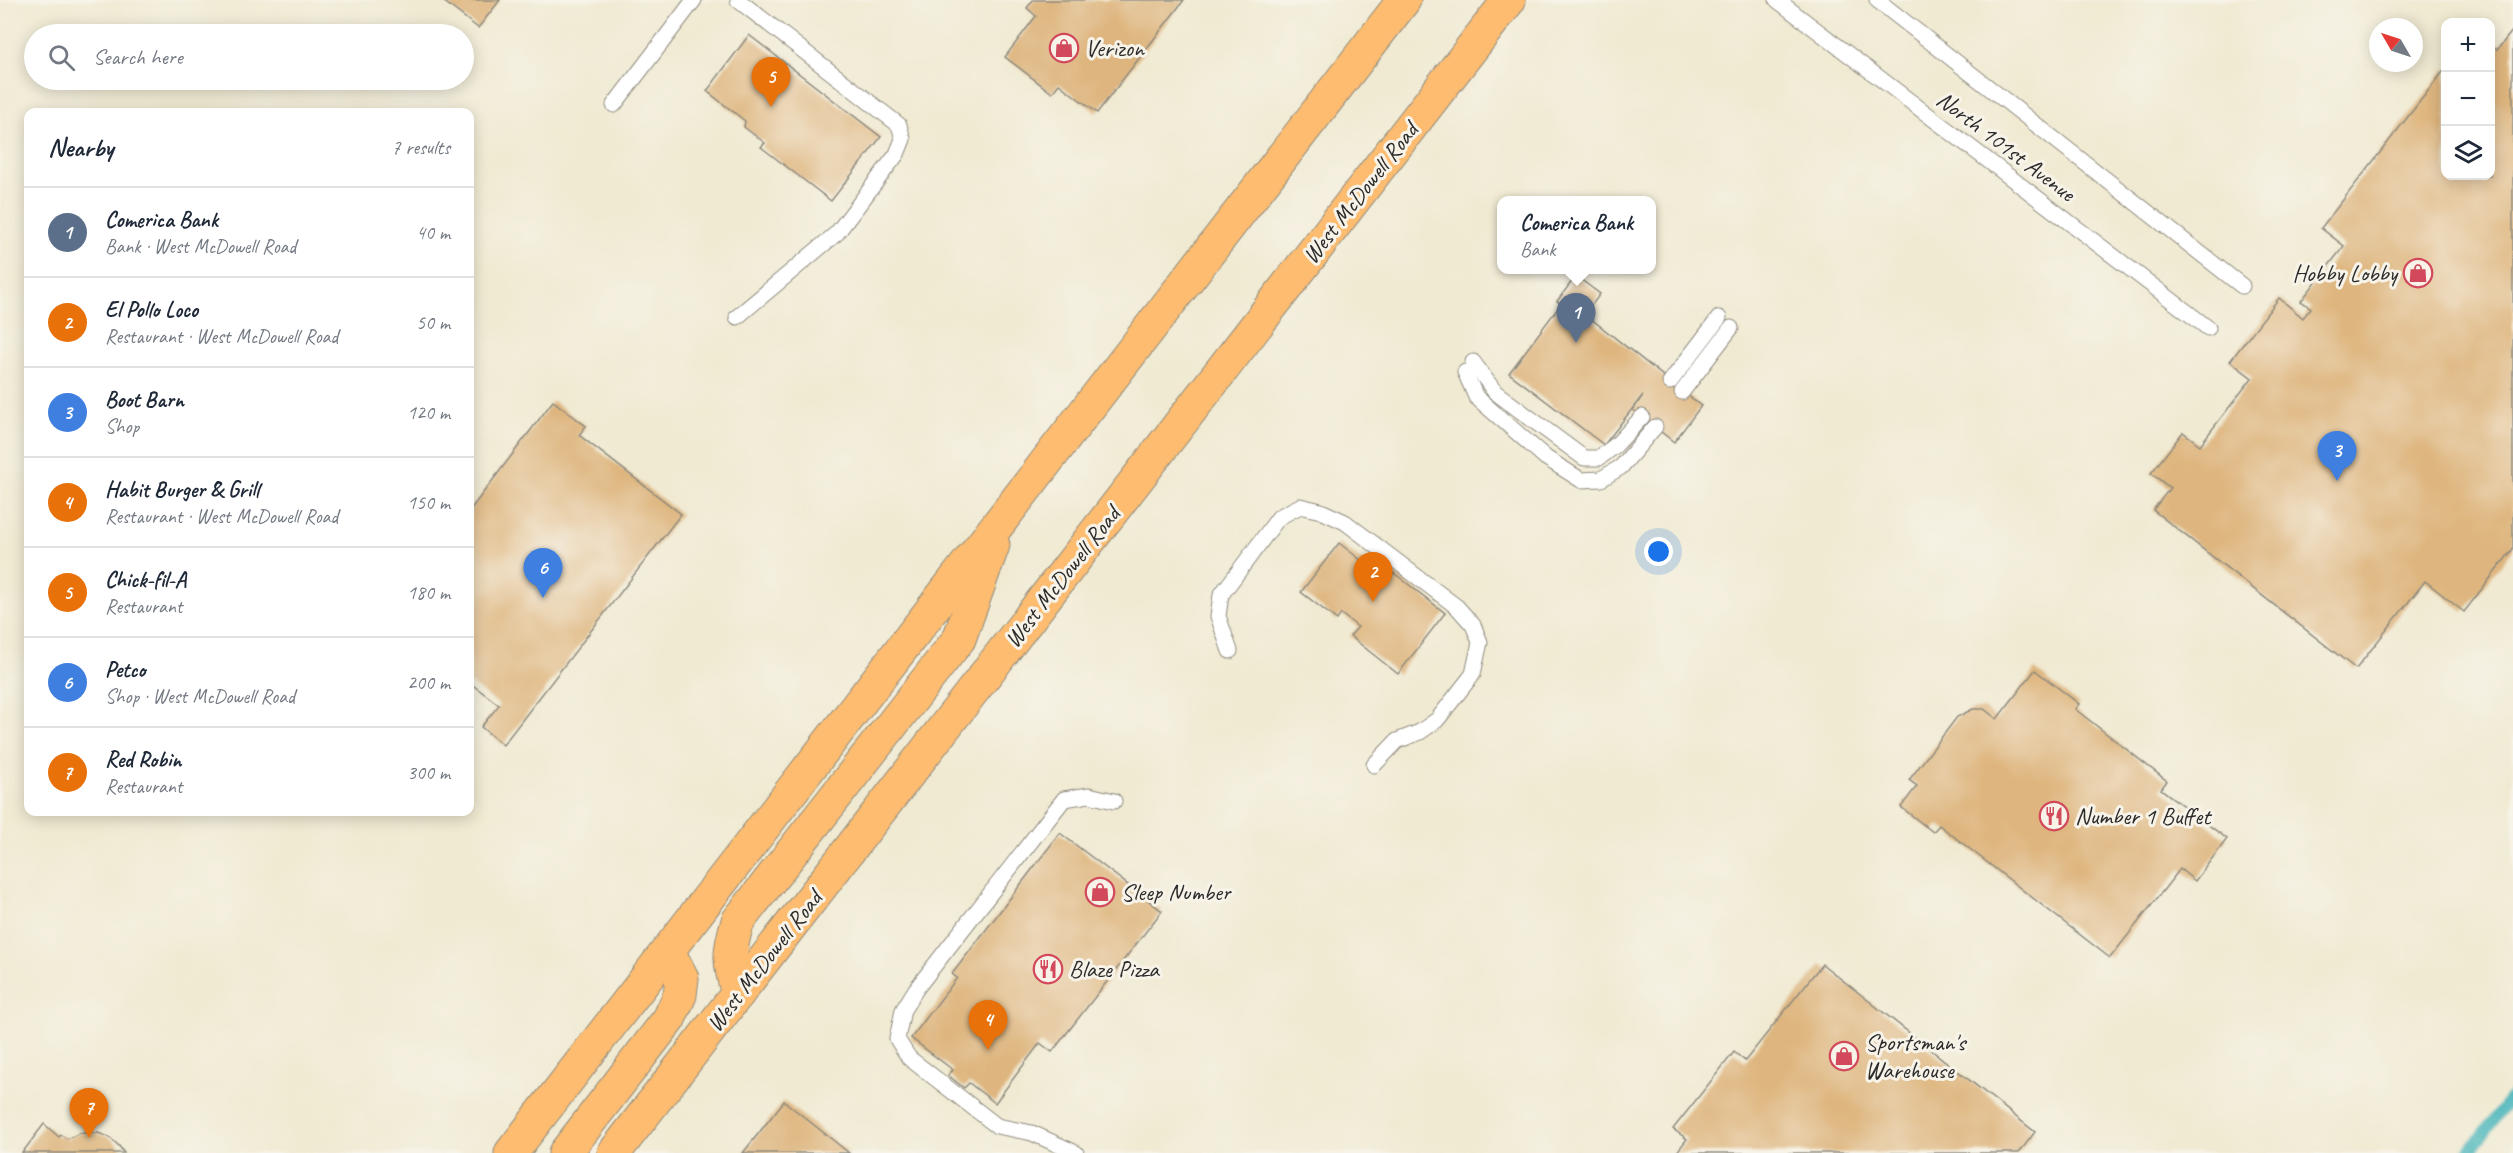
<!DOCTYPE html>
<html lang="en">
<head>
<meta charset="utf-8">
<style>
  :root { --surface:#fff; --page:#f2f2f3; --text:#1f2937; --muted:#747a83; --line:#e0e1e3; --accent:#b45309 }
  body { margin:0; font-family:Caveat,sans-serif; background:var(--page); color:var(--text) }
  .controls { position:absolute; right:18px; top:18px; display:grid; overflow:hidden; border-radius:12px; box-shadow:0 3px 15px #0003 }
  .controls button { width:54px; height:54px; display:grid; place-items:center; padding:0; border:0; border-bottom:2px solid var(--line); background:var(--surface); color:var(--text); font:30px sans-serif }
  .compass { position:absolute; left:2369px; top:18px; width:54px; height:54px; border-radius:50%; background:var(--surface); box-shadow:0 3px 15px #0003; rotate:309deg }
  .you { position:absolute; left:1659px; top:552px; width:21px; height:21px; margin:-15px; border:4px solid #fff; border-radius:50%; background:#1a73e8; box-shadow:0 0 0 9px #1a73e833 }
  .badge { display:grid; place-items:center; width:39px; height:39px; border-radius:50%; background:var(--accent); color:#fff; font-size:20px; font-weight:700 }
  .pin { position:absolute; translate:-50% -50px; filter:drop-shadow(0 2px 3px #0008) }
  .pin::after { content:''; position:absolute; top:32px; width:21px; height:18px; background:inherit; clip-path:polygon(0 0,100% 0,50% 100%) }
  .popup { position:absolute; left:1497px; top:196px; width:159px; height:78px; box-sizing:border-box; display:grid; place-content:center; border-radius:12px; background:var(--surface); filter:drop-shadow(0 2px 4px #0005); font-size:20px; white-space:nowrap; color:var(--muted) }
  .popup b { font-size:22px; color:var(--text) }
  .popup::after { content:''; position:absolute; left:50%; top:100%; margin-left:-12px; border:12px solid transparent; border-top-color:var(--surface) }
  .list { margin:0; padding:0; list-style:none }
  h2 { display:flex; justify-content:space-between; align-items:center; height:78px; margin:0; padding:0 24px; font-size:26px }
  h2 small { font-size:20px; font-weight:400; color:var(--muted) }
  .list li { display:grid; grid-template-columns:39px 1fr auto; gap:18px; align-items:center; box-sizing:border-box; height:90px; padding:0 24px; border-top:2px solid var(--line) }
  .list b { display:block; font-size:22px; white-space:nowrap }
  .list p { margin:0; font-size:20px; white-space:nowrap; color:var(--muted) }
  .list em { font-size:20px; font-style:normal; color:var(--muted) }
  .icon { flex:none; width:33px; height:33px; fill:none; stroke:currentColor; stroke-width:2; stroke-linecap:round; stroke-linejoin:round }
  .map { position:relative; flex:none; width:2513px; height:1153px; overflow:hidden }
  .search { position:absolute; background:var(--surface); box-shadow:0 3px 15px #0003; left:24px; top:24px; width:450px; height:66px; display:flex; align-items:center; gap:15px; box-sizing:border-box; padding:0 21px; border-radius:33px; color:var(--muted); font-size:22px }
  .panel { position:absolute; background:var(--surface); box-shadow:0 3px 15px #0003; left:24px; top:108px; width:450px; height:708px; border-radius:12px }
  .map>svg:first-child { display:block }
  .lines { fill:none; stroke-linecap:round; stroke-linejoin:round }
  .stream { stroke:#44b4ba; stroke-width:12 }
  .building { fill:#deb57e }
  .service-casing { stroke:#8e8a7e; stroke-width:17 }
  .primary-casing { stroke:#8e8a7e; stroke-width:35 }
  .service { stroke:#fff; stroke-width:15 }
  .primary { stroke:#fdbc6f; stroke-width:33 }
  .labels { text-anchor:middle; stroke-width:6; stroke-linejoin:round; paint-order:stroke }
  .poi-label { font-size:24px; fill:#2b2b2b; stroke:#f7f3e8; text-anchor:start }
  .street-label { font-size:24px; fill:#2b2b2b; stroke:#f7f3e8 }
</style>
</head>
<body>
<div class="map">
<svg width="2513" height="1153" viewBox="0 0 2513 1153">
  <rect width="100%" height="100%" fill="#f7f3e8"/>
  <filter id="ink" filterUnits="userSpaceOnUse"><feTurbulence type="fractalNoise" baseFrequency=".0167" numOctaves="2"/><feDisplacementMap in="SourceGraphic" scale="12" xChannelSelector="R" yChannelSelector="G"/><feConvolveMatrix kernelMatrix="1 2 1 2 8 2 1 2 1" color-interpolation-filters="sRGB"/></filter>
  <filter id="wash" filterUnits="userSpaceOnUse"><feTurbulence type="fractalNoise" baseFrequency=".008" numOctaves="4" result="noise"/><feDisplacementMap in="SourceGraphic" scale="24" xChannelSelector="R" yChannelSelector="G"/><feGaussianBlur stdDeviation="1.35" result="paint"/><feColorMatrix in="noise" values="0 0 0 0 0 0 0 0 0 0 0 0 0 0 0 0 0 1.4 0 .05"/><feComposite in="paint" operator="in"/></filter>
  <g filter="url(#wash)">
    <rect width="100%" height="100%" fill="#f0ead2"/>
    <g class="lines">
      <polyline class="stream" points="2468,1153 2513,1095"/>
    </g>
    <g id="blocks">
      <g class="building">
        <polygon points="442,0 500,0 478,28"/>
        <polygon points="1033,0 1184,0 1097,113 1059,84 1052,93 1005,57 1036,16 1027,8"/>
        <polygon points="2513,30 2513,549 2464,612 2425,581 2356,669 2153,510 2170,488 2151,473 2183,432 2200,445 2252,378 2230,361 2279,298 2303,318 2311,308 2301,301 2344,246 2321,228 2446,68 2446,176 2490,176 2490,45 2497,50"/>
        <polygon points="749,35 881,137 831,201 761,147 765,143 744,127 745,121 707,91"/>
        <polygon points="1576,276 1600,294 1585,314 1701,406 1674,442 1633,410 1643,395 1604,445 1509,373 1561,304 1557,301"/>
        <polygon points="553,401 586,426 579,435 681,514 503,745 481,727 499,705 470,683 470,510"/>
        <polygon points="1339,543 1388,581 1394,573 1445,613 1398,674 1350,636 1358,627 1341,614 1337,620 1301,592"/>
        <polygon points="2035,670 2079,704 2075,709 2167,781 2161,789 2227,839 2195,881 2180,869 2110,958 1939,825 1933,832 1901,807 1917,786 1909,780 1957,717 1973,709 1984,709 1997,719"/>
        <polygon points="1060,833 1162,911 1052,1052 1040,1043 995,1103 969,1083 964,1088 948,1075 953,1070 911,1038 957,978 952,974"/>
        <polygon points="1822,964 2035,1132 2019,1153 1676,1153 1687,1139 1673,1129 1734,1052 1745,1061"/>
        <polygon points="784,1101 849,1153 743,1153"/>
        <polygon points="44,1124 59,1137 61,1135 67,1139 80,1133 98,1133 109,1137 119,1146 124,1153 22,1153"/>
      </g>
    </g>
  </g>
  <g filter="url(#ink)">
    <use href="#blocks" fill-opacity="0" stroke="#8e8a7e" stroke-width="1.5"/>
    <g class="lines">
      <g class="service-casing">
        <g id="service">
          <polyline points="1777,0 2208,328"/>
          <polyline points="1877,0 2242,286"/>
          <polyline points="614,105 694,0"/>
          <polyline points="737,317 837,233 897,154 903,139 899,125 738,0"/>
          <polyline points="1473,362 1495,392 1584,458 1599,458 1616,445 1642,417"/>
          <polyline points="1465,372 1476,397 1546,458 1581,480 1601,479 1621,467 1655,427"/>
          <polyline points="1670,382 1719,318"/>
          <polyline points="1682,392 1731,328"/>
          <polyline points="1230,651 1218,616 1221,595 1279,517 1300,506 1321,511 1345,522 1457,607 1473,625 1480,642 1473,674 1437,720 1420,732 1397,741 1374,765"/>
          <polyline points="1076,1153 1032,1133 997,1126 909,1058 897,1039 903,1010 916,989 1064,799 1089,795 1114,801"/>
        </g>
      </g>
      <g class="primary-casing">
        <g id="primary">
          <path d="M738,994C729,962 728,953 738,921L959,639L993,545"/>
          <polyline points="511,1153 1404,0"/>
          <polyline points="565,1153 669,1019 680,995 682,978 668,951"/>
          <polyline points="614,1153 1509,0"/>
        </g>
      </g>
      <use href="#service" class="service"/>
      <use href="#primary" class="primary"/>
    </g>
  </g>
  <defs>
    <g id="shop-ring" transform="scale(1.5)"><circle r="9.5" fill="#f7f3e8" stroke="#d1495b" stroke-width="1.5"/><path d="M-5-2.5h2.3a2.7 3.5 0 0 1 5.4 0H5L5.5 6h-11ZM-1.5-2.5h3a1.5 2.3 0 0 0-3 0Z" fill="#d1495b"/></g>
    <g id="restaurant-ring" transform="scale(1.5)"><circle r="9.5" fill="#f7f3e8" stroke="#d1495b" stroke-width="1.5"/><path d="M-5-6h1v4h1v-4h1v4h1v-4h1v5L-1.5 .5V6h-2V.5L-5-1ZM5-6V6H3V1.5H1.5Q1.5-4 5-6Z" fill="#d1495b"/></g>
  </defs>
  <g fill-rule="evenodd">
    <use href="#shop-ring" x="1064" y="48"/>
    <use href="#shop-ring" x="2418" y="273"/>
    <use href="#restaurant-ring" x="2054" y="816"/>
    <use href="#shop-ring" x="1100" y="892"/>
    <use href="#restaurant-ring" x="1048" y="969"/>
    <use href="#shop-ring" x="1844" y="1056"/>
  </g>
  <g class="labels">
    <g class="poi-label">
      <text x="1085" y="56">Verizon</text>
      <text x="2397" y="281" text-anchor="end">Hobby Lobby</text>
      <text x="2075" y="824">Number 1 Buffet</text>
      <text x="1121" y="900">Sleep Number</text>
      <text x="1069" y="977">Blaze Pizza</text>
      <text x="1865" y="1050">Sportsman's<tspan x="1865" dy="28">Warehouse</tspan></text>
    </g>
    <g class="street-label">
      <text transform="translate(2006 146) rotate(37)" y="8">North 101st Avenue</text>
      <text transform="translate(1360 193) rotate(-52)" y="8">West McDowell Road</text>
      <text transform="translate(1062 577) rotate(-52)" y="8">West McDowell Road</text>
      <text transform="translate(764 961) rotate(-52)" y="8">West McDowell Road</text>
    </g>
  </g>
</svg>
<div class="controls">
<button>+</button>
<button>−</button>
<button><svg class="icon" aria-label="layers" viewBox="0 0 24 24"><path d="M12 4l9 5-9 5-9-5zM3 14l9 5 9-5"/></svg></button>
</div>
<svg class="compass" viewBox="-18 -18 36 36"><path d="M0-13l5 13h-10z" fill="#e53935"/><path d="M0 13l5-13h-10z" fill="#747a83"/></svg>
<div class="you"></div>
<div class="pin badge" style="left:1576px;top:343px;background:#5c6f8a">1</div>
<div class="popup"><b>Comerica Bank</b>Bank</div>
<div class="pin badge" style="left:1373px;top:602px;background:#e8710a">2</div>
<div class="pin badge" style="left:2337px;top:481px;background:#3f7fe0">3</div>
<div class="pin badge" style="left:988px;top:1050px;background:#e8710a">4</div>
<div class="pin badge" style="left:771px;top:107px;background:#e8710a">5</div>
<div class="pin badge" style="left:543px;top:598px;background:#3f7fe0">6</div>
<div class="pin badge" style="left:89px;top:1138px;background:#e8710a">7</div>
<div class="search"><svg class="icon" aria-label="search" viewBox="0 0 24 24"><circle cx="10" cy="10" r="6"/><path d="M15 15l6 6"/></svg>Search here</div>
<section class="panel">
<h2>Nearby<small>7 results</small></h2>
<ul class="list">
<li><span class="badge" style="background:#5c6f8a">1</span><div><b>Comerica Bank</b><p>Bank · West McDowell Road</p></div><em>40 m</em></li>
<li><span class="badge" style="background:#e8710a">2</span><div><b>El Pollo Loco</b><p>Restaurant · West McDowell Road</p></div><em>50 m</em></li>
<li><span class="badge" style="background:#3f7fe0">3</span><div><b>Boot Barn</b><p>Shop</p></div><em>120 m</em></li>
<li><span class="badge" style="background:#e8710a">4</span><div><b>Habit Burger &amp; Grill</b><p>Restaurant · West McDowell Road</p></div><em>150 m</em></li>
<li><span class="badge" style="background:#e8710a">5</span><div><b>Chick-fil-A</b><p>Restaurant</p></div><em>180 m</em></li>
<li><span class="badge" style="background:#3f7fe0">6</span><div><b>Petco</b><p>Shop · West McDowell Road</p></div><em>200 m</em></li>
<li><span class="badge" style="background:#e8710a">7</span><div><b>Red Robin</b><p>Restaurant</p></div><em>300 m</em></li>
</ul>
</section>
</div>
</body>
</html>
